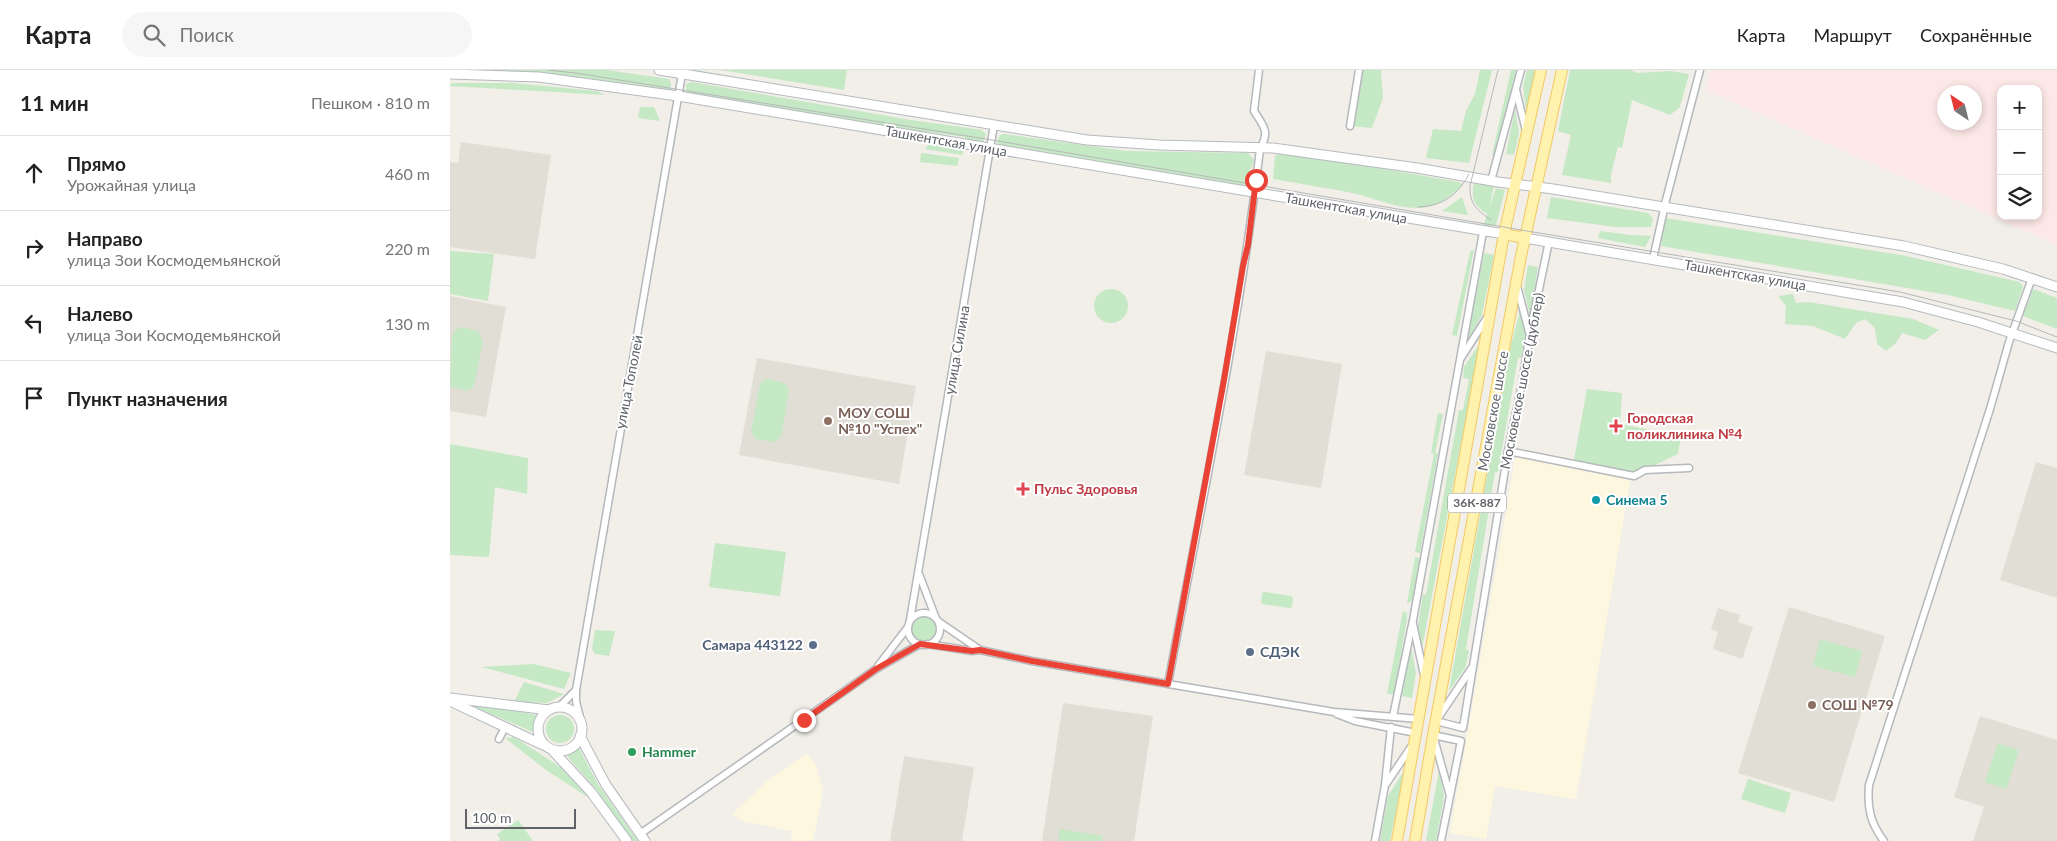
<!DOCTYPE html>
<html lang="ru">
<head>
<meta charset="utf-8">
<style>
  :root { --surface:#fff; --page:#f6f6f6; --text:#222; --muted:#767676; --line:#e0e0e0 }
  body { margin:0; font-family:Lato,sans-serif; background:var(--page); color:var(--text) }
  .controls { position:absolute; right:15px; top:15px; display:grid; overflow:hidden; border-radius:10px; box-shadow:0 2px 8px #0003 }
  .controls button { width:45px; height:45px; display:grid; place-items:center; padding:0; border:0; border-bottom:1px solid var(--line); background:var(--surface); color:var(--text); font:25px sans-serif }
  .compass { position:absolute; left:1487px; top:15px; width:45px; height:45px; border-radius:50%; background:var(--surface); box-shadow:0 2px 8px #0003; rotate:325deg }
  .scale { position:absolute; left:15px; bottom:12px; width:111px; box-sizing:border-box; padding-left:5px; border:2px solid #5f6368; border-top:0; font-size:14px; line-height:18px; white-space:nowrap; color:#5f6368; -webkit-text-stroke:4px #fff; paint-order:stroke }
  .stop { position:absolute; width:15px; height:15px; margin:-11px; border:4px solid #ea4335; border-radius:50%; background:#fff }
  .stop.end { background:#ea4335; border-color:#fff; box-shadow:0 1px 5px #0008 }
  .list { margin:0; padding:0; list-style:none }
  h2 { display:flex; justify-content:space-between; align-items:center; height:65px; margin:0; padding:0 20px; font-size:21px }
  h2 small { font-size:16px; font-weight:400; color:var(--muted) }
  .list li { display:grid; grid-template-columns:32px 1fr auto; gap:15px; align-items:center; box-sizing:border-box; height:75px; padding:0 20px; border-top:1px solid var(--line) }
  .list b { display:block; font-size:19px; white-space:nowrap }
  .list p { margin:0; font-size:16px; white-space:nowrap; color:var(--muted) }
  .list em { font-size:16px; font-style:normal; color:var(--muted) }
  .icon { flex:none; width:28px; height:28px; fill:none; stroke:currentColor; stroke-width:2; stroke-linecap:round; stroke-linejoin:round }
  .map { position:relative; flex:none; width:1607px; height:771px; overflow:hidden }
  header { display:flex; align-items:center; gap:30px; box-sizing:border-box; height:70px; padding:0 25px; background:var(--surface); border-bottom:1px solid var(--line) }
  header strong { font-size:24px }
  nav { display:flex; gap:28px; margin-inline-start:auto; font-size:18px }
  .search { width:350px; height:45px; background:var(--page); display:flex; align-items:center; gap:12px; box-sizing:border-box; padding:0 18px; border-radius:28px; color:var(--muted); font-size:19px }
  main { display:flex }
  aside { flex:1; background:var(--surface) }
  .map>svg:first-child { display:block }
  .commercial { fill:#fef7e0 }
  .education { fill:#e1ded6 }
  .medical { fill:#fce8e6; fill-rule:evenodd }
  .green { fill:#c5e8c5 }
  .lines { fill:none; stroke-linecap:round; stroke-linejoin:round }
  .street-casing { stroke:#b5b8bc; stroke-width:9 }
  .secondary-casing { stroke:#b6babf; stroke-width:11 }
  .primary-casing { stroke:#f2c960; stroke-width:12 }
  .street { stroke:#fff; stroke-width:6 }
  .secondary { stroke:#fff; stroke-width:9 }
  .primary { stroke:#fff2af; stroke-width:10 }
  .tram { stroke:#b6b7b8; stroke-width:1 }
  .route { stroke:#ea4335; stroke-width:6 }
  .education-dot { fill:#8d6e63; stroke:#fff; stroke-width:2 }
  .health-dot { fill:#e0444e; stroke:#fff; stroke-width:2 }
  .culture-dot { fill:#0f9aa8; stroke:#fff; stroke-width:2 }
  .service-dot { fill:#5c6f8a; stroke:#fff; stroke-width:2 }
  .leisure-dot { fill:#2e9e5b; stroke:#fff; stroke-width:2 }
  .labels { text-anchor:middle; stroke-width:4; stroke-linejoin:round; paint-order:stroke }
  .shield { fill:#fff; stroke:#8f9295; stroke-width:1 }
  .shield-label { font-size:12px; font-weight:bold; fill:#5f6368 }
  .street-label { font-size:14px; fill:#5f6368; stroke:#fff }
  .education-label { font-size:14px; font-weight:bold; fill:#785e54; stroke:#fff; text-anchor:start }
  .health-label { font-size:14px; font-weight:bold; fill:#be3a42; stroke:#fff; text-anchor:start }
  .culture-label { font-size:14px; font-weight:bold; fill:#0d838f; stroke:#fff; text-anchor:start }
  .service-label { font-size:14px; font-weight:bold; fill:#4e5e75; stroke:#fff; text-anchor:end }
  .leisure-label { font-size:14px; font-weight:bold; fill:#27864d; stroke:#fff; text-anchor:start }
</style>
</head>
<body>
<header>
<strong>Карта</strong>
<div class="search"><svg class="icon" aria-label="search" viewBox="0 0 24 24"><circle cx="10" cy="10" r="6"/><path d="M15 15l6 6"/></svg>Поиск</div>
<nav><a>Карта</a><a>Маршрут</a><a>Сохранённые</a></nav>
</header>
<main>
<aside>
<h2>11 мин<small>Пешком · 810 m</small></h2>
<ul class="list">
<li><svg class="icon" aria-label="ahead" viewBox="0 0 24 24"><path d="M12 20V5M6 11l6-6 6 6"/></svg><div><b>Прямо</b><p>Урожайная улица</p></div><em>460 m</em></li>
<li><svg class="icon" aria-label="right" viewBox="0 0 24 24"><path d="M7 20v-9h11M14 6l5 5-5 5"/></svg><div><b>Направо</b><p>улица Зои Космодемьянской</p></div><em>220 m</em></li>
<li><svg class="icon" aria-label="left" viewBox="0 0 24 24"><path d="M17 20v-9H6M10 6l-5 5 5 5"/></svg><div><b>Налево</b><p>улица Зои Космодемьянской</p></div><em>130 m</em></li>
<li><svg class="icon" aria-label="arrive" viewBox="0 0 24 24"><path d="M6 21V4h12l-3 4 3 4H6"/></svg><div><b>Пункт назначения</b></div></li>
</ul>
</aside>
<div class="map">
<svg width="1607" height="771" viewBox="0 0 1607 771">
  <rect width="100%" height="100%" fill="#f1efe8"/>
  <g class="commercial">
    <polygon points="1067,378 1182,400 1126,729 1045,716 1036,769 1000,763"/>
    <polygon points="356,684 366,695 373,721 363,771 341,771 342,761 296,752 282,744 320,709"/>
  </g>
  <g class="education">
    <polygon points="11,72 101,85 85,189 0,177 0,92 8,93"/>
    <polygon points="0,226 56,237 36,347 0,341"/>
    <polygon points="816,281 892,294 871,418 794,405"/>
    <polygon points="307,288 466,316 449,414 289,385"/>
    <polygon points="1586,392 1607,398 1607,528 1550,510"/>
    <polygon points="1339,537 1435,566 1384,732 1288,703"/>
    <polygon points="1268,538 1290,545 1288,552 1303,557 1292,589 1263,579 1268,562 1261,559"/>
    <polygon points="613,633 703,646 684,771 592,771"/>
    <polygon points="1530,646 1607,670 1607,771 1523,771 1534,737 1504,727"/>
    <polygon points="454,686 524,697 512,771 440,771"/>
  </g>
  <path class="medical" d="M1261,0H1607V175L1255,20ZM1551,19H1588V146H1551ZM1494,22H1524V52H1494Z"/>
  <g class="green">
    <path d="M0,0H157L219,9C223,16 221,19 215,24Z"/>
    <polygon points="241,0 246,0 390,25 384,27 242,3"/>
    <polygon points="271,0 397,0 394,20"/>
    <polygon points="909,0 931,0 933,28 922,58 900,56"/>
    <polygon points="1030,0 1042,0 1019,93 976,88 983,59 1011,61 1016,41 1025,24"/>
    <polygon points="1061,0 1066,0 1046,87 1042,85"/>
    <polygon points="1077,0 1086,0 1076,39 1073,17"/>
    <polygon points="1120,0 1180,0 1188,3 1220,1 1239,4 1230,37 1220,45 1182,30 1172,78 1168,77 1161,104 1161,113 1112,105 1121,65 1108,61"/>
    <polygon points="241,12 461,50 532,60 536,64 533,73 515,70 515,67 477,62 457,62 237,23 236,14"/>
    <polygon points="6,13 62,13 147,21 155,25 0,16 0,14"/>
    <polygon points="190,37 204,37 210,51 188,48"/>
    <polygon points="1065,39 1069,63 1064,85 1056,84"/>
    <polygon points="554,64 677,81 798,83 804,90 795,117 549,77 547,72 550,65"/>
    <polygon points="479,74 514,80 512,85 475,79"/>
    <polygon points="471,83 509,88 507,96 470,92"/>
    <path d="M829,84L877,89L1009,112L1013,115C1004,123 995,132 982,136C957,143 930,130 907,124C879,118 851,114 823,109L825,86Z"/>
    <path d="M1024,113L1044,116L1039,138L1046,118L1055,120L1046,155L1033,157L1037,144C1025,137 1020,127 1024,113Z"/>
    <polygon points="1012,127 1018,145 992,141"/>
    <polygon points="1101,127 1198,143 1203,149 1201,157 1166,157 1097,148"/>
    <polygon points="1215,148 1451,185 1570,212 1573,217 1565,241 1498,225 1211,176"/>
    <polygon points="1150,161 1180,165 1201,166 1195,177 1148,168"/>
    <polygon points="1022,180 1024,180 1007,266 1002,265 1020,182"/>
    <polygon points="0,181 44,184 38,231 0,224"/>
    <polygon points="1034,183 1044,185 1032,245 1017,272"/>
    <polygon points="1078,195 1088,197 1080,246 1074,220"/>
    <circle cx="661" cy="236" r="17"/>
    <polygon points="1583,219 1607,228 1607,259 1573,246"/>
    <polygon points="1343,224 1346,233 1358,232 1463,249 1489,260 1475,270 1452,263 1446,273 1436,281 1427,274 1425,258 1415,249 1406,253 1395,269 1363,256 1335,254 1336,236 1328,226"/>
    <polygon points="1070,241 1075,265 1071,288 1068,288 1048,402 1045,402 1016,579 1019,581 1015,598 999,621 1059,282"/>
    <polygon points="12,257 28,261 33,271 24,316 18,321 0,317 2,266 5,260"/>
    <polygon points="1030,273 972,578 968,556 973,524 976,525 1009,340 1013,340 1019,309 1013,308 1014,297"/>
    <polygon points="319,309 334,313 339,319 332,364 329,369 324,372 306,369 301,362 310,314 313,310"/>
    <polygon points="1137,319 1172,323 1170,354 1231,366 1228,384 1195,400 1177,405 1123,395"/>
    <polygon points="988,343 993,344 985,383 988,384 970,483 965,482 984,384 981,383"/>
    <polygon points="0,374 78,388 77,424 45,417 39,487 0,485"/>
    <polygon points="265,473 336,482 330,526 259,517"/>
    <polygon points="965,487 970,488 963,530 957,534"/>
    <polygon points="815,522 841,526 843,528 842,537 839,538 813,534 811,532 812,523"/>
    <polygon points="953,541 957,543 957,549 944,624 937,624"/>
    <circle cx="474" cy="559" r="12"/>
    <polygon points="145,560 165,561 159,586 145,584 142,579"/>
    <polygon points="1370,569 1412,581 1405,607 1363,596"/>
    <polygon points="961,577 966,603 962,628 952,626"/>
    <polygon points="83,594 121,603 114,619 32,597"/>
    <polygon points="74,612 114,624 97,633 64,632"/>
    <polygon points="12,629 86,645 83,662 11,631"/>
    <circle cx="110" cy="659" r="14"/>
    <polygon points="64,667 112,698 139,728 96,700 55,668"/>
    <polygon points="1548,673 1569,680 1556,719 1535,712"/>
    <polygon points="129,678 149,716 188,771 181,771 146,719 117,686"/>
    <polygon points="954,701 940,771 930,771 938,726"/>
    <polygon points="989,701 994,727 986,771 976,771"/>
    <polygon points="1298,709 1341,723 1335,743 1291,729"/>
    <polygon points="68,750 83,771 48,771 50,769 47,764"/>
    <polygon points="610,759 653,766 652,771 608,771"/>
  </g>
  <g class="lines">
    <g class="street-casing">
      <g id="street">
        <polyline points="1066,20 1076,61"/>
        <polyline points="900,56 909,0"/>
        <polyline points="1041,111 1071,0"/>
        <polyline points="1203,189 1216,130 1250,0"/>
        <polyline points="1067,216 1079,262"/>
        <polyline points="1011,288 1038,246"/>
        <polyline points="1058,381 1184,406 1195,400 1239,398"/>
        <polyline points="469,504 485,546"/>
        <circle cx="474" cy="559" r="16"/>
        <polyline points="460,550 544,55"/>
        <polyline points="489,552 530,580"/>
        <polyline points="963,554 974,605"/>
        <polyline points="477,574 522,581 530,580 582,591 884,642 969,649"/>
        <polyline points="428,596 458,557"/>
        <polyline points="1021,599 986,651 1013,658 1058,381 1072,314 1080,263 1099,171"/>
        <path d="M718,614C751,436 789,258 810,79C820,61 814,57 804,41L809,0"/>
        <polyline points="109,637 126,620"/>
        <polyline points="887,644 905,651 966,663"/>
        <polyline points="943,646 963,550 1033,162"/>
        <polyline points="131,652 126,631 126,620 232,4"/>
        <polyline points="49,669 55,657"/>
        <polyline points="936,714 961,677"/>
        <polyline points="190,764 426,599 470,574"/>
        <polyline points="925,771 935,715 941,657"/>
        <polyline points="991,771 1011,671 983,665 1000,726"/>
        <path d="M1434,771C1420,753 1417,737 1419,715L1540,339L1559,272L1582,208"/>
      </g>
    </g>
    <g class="secondary-casing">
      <g id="secondary">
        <polyline points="209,0 637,70 709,75 823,78 967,98 1048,112 1103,119 1454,176 1553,199 1607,217"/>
        <polyline points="0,4 89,7 228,26 1054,164"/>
        <polyline points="1075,168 1453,232 1528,252 1607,278"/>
        <polyline points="0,628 99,640"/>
        <polyline points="0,631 93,675"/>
        <circle cx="110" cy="659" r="22"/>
        <polyline points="130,666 156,715 195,771"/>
        <polyline points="104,682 141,722 177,771"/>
      </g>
    </g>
    <g class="primary-casing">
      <g id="primary">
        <polyline points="1054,164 1075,168"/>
        <polyline points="947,771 1054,164 1091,0"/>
        <polyline points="965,771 983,665 1071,186 1112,0"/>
      </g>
    </g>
    <use href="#street" class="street"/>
    <use href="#secondary" class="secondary"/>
    <use href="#primary" class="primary"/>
    <g class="tram">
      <polyline points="97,0 126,3 542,70 1077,161 1450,222 1566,251 1607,267"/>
      <path d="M968,137C993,136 1008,125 1019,104"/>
      <path d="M1041,150C1028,141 1019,134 1020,116L1048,0"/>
    </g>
  </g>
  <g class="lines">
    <polyline class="route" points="354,650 426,599 470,574 522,581 530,580 582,591 718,614 774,310 793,196 798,175 806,110"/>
  </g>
  <g class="education-dot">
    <circle cx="378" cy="351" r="5"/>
    <circle cx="1362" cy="635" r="5"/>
  </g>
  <g class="health-dot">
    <path d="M1163.5 348.5h5v5h5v5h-5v5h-5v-5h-5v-5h5z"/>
    <path d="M570.5 411.5h5v5h5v5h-5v5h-5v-5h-5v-5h5z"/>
  </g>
  <circle class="culture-dot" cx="1146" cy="430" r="5"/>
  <g class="service-dot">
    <circle cx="363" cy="575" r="5"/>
    <circle cx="800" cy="582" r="5"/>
  </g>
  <circle class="leisure-dot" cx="182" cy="682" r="5"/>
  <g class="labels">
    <rect class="shield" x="998" y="423.5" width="58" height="19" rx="4"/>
    <g class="shield-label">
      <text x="1027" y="437">36К-887</text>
    </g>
    <g class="street-label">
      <text transform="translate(496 71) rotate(10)" y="5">Ташкентская улица</text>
      <text transform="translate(896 138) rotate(10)" y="5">Ташкентская улица</text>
      <text transform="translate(1295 205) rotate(10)" y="5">Ташкентская улица</text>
      <text transform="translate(507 280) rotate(-80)" y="5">улица Силина</text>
      <text transform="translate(1072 311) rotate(-79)" y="5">Московское шоссе (дублер)</text>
      <text transform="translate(179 312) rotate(-79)" y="5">улица Тополей</text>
      <text transform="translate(1043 341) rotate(-80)" y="5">Московское шоссе</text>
    </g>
    <g class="education-label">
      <text x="388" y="348">МОУ СОШ<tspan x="388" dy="16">№10 "Успех"</tspan></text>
      <text x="1372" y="640">СОШ №79</text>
    </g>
    <g class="health-label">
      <text x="1177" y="353">Городская<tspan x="1177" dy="16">поликлиника №4</tspan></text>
      <text x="584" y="424">Пульс Здоровья</text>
    </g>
    <g class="culture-label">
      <text x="1156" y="435">Синема 5</text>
    </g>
    <g class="service-label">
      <text x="353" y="580">Самара 443122</text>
      <text x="810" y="587" text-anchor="start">СДЭК</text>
    </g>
    <g class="leisure-label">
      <text x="192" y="687">Hammer</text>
    </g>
  </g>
</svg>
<div class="controls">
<button>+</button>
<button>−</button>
<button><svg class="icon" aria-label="layers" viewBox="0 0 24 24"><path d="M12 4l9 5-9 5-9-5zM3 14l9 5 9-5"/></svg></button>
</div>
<svg class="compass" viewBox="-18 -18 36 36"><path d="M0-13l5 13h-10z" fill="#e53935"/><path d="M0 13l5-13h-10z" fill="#767676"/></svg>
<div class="scale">100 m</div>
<div class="stop" style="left:806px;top:110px"></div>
<div class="stop end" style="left:354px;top:650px"></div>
</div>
</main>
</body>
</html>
